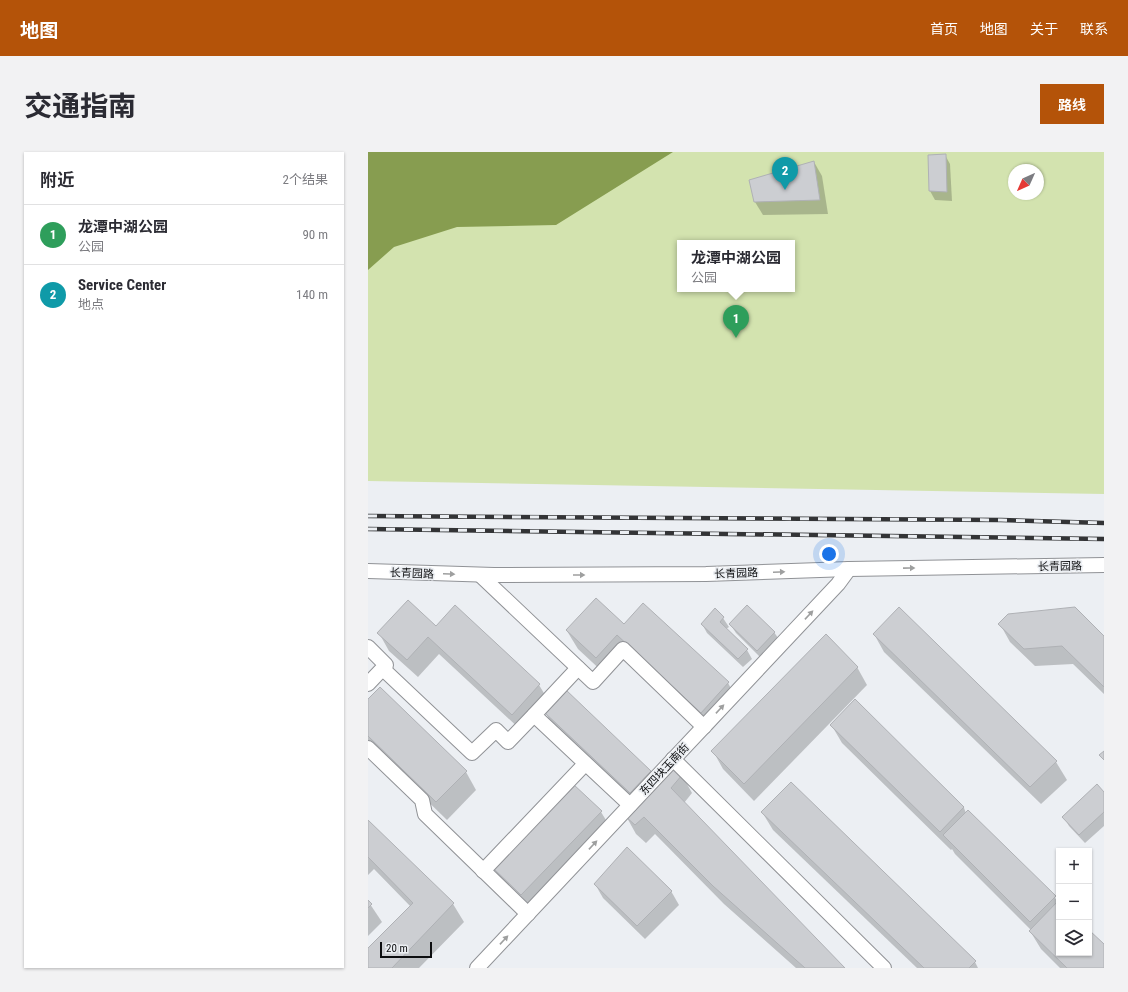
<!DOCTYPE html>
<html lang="zh">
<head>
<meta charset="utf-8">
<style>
  :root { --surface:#fff; --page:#f2f2f3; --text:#2b2b33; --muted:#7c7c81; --line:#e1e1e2; --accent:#b45309 }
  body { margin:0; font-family:"Roboto Condensed","Noto Sans SC",sans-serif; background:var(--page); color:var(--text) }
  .controls { position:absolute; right:12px; bottom:12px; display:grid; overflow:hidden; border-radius:0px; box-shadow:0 1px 3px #0004 }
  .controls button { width:36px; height:36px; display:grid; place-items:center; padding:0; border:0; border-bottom:1px solid var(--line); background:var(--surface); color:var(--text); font:20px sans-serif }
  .compass { position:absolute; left:640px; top:12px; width:36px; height:36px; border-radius:50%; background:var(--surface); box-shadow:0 1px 3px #0004; rotate:225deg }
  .scale { position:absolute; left:12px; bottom:10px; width:52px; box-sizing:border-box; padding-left:4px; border:2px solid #0d0e10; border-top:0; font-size:11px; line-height:14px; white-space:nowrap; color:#0d0e10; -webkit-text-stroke:3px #eceff3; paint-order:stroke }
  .you { position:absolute; left:461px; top:402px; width:14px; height:14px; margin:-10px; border:3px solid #fff; border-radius:50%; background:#1a73e8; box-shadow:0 0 0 6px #1a73e833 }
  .badge { display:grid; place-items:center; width:26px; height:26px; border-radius:50%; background:var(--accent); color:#fff; font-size:13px; font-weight:700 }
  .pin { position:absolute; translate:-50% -33px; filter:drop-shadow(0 1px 2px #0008) }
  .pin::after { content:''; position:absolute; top:21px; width:14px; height:12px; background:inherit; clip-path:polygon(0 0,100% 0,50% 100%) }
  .popup { position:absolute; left:309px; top:88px; width:118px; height:52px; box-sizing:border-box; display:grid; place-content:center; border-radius:0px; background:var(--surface); filter:drop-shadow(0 1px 3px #0005); font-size:13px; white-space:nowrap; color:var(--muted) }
  .popup b { font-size:15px; color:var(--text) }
  .popup::after { content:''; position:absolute; left:50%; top:100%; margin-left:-8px; border:8px solid transparent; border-top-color:var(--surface) }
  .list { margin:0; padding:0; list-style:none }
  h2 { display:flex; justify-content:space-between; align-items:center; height:52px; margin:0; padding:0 16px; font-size:17px }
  h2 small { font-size:13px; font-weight:400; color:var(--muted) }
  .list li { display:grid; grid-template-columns:26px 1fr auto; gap:12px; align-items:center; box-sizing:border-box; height:60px; padding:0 16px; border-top:1px solid var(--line) }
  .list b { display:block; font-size:15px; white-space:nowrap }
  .list p { margin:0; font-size:13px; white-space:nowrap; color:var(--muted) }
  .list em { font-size:13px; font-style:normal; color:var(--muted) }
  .icon { flex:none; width:22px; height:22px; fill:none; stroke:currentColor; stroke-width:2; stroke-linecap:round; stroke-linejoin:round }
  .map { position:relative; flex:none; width:736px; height:816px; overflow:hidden; border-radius:0px }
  header { display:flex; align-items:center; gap:24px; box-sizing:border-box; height:56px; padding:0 20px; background:var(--accent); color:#fff }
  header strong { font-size:19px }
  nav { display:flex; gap:22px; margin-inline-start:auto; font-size:14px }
  .intro { display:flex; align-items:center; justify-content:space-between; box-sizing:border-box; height:96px; padding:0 24px }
  h1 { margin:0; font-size:28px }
  .button { padding:10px 18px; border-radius:0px; background:var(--accent); color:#fff; font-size:14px; font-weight:700 }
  main { display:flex; gap:24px; padding:0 24px }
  aside { flex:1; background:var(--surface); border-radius:0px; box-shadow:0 1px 3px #0004 }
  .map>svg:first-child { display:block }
  .green { fill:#d3e3af; fill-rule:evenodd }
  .water { fill:#879d50 }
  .shadow { fill:#0003 }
  .building { fill:#ccced2; stroke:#afb1b5 }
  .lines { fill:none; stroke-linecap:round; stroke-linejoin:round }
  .minor-casing { stroke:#909296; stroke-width:16 }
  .minor { stroke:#fff; stroke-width:14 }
  .rail-casing { stroke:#333436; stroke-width:4.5 }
  .rail { stroke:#eceff3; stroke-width:3; stroke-dasharray:9; stroke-linecap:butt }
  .oneway { fill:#9e9f9f }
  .labels { text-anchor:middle; stroke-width:3.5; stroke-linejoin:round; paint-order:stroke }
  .street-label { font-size:11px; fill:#0d0e10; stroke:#eceff3 }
</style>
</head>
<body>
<header>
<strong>地图</strong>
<nav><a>首页</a><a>地图</a><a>关于</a><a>联系</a></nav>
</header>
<div class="intro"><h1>交通指南</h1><a class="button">路线</a></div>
<main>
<aside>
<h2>附近<small>2个结果</small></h2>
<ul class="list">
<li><span class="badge" style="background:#2e9e5b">1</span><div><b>龙潭中湖公园</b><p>公园</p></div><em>90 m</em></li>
<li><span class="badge" style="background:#0f9aa8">2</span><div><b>Service Center</b><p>地点</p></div><em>140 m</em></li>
</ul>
</aside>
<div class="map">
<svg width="736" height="816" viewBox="0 0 736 816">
  <rect width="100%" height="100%" fill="#eceff3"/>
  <path class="green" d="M0,0H736V342L0,329ZM646,18H670V42H646ZM312,91H424V137H312Z"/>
  <polygon class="water" points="0,0 305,0 188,73 89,75 26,95 0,118"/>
  <g class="shadow">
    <polygon points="577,3 582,12 584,49 567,48 562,39 561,4"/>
    <polygon points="446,10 454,24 460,62 395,63 387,50"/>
    <polygon points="87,455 171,533 182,551 155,580 71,502 50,525 21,499 11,481 68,475"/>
    <polygon points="531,456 688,610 699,628 673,652 516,500 506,482"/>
    <polygon points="355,466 361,475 358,477 379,498 384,507 375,515 339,481 334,472"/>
    <polygon points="362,472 406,480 412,489 395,508 368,481"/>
    <polygon points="632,472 736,485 736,542 705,512 667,514 642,490"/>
    <polygon points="256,473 360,531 370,549 344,578 260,500 238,523 210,497 199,479"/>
    <polygon points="489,515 499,533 386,649 355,617 345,599"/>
    <polygon points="0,548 98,620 108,638 79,668 0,591"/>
    <polygon points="487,549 596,656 598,661 691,750 691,801 721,801 721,779 736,794 736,816 692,816 673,797 662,779 663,778 587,702 584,697 583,698 474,591 464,574"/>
    <polygon points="177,560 283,619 289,631 314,623 324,641 316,651 476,816 428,816 356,752 287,682 278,691 268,682 258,664 269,652 185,574"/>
    <polygon points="205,633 233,660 244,678 164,761 136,733 125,715"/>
    <polygon points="736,642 736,674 717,691 701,674 696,665"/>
    <polygon points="394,660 607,810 610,816 549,816 405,678"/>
    <polygon points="0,669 85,752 96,770 51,816 0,816 0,797 43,755 6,717 0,723"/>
    <polygon points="227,732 303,739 311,753 277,787 235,746"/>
    <polygon points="0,749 14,770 0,784"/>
  </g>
  <g class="building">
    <polygon points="578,2 579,40 561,39 560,3"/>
    <polygon points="446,9 452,48 386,50 381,28"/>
    <polygon points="228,446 256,472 275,451 361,530 333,561 249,483 228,506 198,478"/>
    <polygon points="40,448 68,474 87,453 172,532 144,563 60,485 39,508 9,481"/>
    <polygon points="379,453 407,480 389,499 361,472"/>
    <polygon points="531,455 689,609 662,635 505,482"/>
    <polygon points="707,455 736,484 736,535 694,494 656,497 630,472 640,462"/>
    <polygon points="347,456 356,465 352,470 380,497 370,507 333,472"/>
    <polygon points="458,482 490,515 376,632 343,599"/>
    <polygon points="12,535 99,619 68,650 0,584 0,547"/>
    <polygon points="197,537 283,619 262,641 176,560"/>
    <polygon points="487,547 596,655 572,680 462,573"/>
    <polygon points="736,599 736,608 731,603"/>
    <polygon points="304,613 314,623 303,636 477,816 437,816 345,734 276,665 267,673 257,664"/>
    <polygon points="423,630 608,809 601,816 556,816 393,660"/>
    <polygon points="205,632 234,659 153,743 124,715"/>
    <polygon points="729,632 736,640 736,660 711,683 694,665"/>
    <polygon points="600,658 688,744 662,770 575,683"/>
    <polygon points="0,668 86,751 24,816 0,816 0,796 45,751 0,705"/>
    <polygon points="259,695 304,739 269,774 226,732"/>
    <polygon points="0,748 4,752 0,756"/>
    <polygon points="691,748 691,801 721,801 721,778 736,792 736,816 699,816 661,779"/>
  </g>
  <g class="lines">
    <g class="minor-casing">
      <g id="minor">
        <polyline points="0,419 126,423 338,422 481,417 736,413"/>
        <polyline points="112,423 225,530 255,497 336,575"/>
        <polyline points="0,495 18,513 0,532"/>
        <polyline points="15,517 104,601 128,578 140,590 166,563 262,653"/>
        <polyline points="166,563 210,516"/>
        <polyline points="0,596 54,648 57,662 160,762"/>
        <polyline points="305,607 516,816"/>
        <polyline points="115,719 217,612"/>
        <polyline points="109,816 470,432 481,417"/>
      </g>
    </g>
    <use href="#minor" class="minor"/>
    <g class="rail-casing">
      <g id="rail">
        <polyline points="0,364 633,368 736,371"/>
        <polyline points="0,377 736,387"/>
      </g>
    </g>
    <use href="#rail" class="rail"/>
  </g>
  <defs><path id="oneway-solid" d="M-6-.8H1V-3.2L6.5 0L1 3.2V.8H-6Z"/></defs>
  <g class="oneway">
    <use href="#oneway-solid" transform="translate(541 416) rotate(-1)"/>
    <use href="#oneway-solid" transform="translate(411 420) rotate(-2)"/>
    <use href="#oneway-solid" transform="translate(81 422) rotate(2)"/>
    <use href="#oneway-solid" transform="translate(211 423)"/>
    <use href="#oneway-solid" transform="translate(441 463) rotate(-47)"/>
    <use href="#oneway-solid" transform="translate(352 557) rotate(-47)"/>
    <use href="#oneway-solid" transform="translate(225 693) rotate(-47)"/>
    <use href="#oneway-solid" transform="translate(136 788) rotate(-47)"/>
  </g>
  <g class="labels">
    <g class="street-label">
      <text transform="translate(692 414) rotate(-1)" y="4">长青园路</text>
      <text transform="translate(44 421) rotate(2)" y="4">长青园路</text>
      <text transform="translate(368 421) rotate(-2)" y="4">长青园路</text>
      <text transform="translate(296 617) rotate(-47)" y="4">东四块玉南街</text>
    </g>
  </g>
</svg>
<div class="controls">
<button>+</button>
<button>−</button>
<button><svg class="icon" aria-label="layers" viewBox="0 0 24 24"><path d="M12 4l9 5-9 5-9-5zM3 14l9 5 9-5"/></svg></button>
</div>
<svg class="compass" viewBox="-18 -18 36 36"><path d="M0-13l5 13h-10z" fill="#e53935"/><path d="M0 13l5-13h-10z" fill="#7c7c81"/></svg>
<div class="scale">20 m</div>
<div class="you"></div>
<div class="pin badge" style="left:368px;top:186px;background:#2e9e5b">1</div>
<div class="popup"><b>龙潭中湖公园</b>公园</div>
<div class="pin badge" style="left:417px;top:38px;background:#0f9aa8">2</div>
</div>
</main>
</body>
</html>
